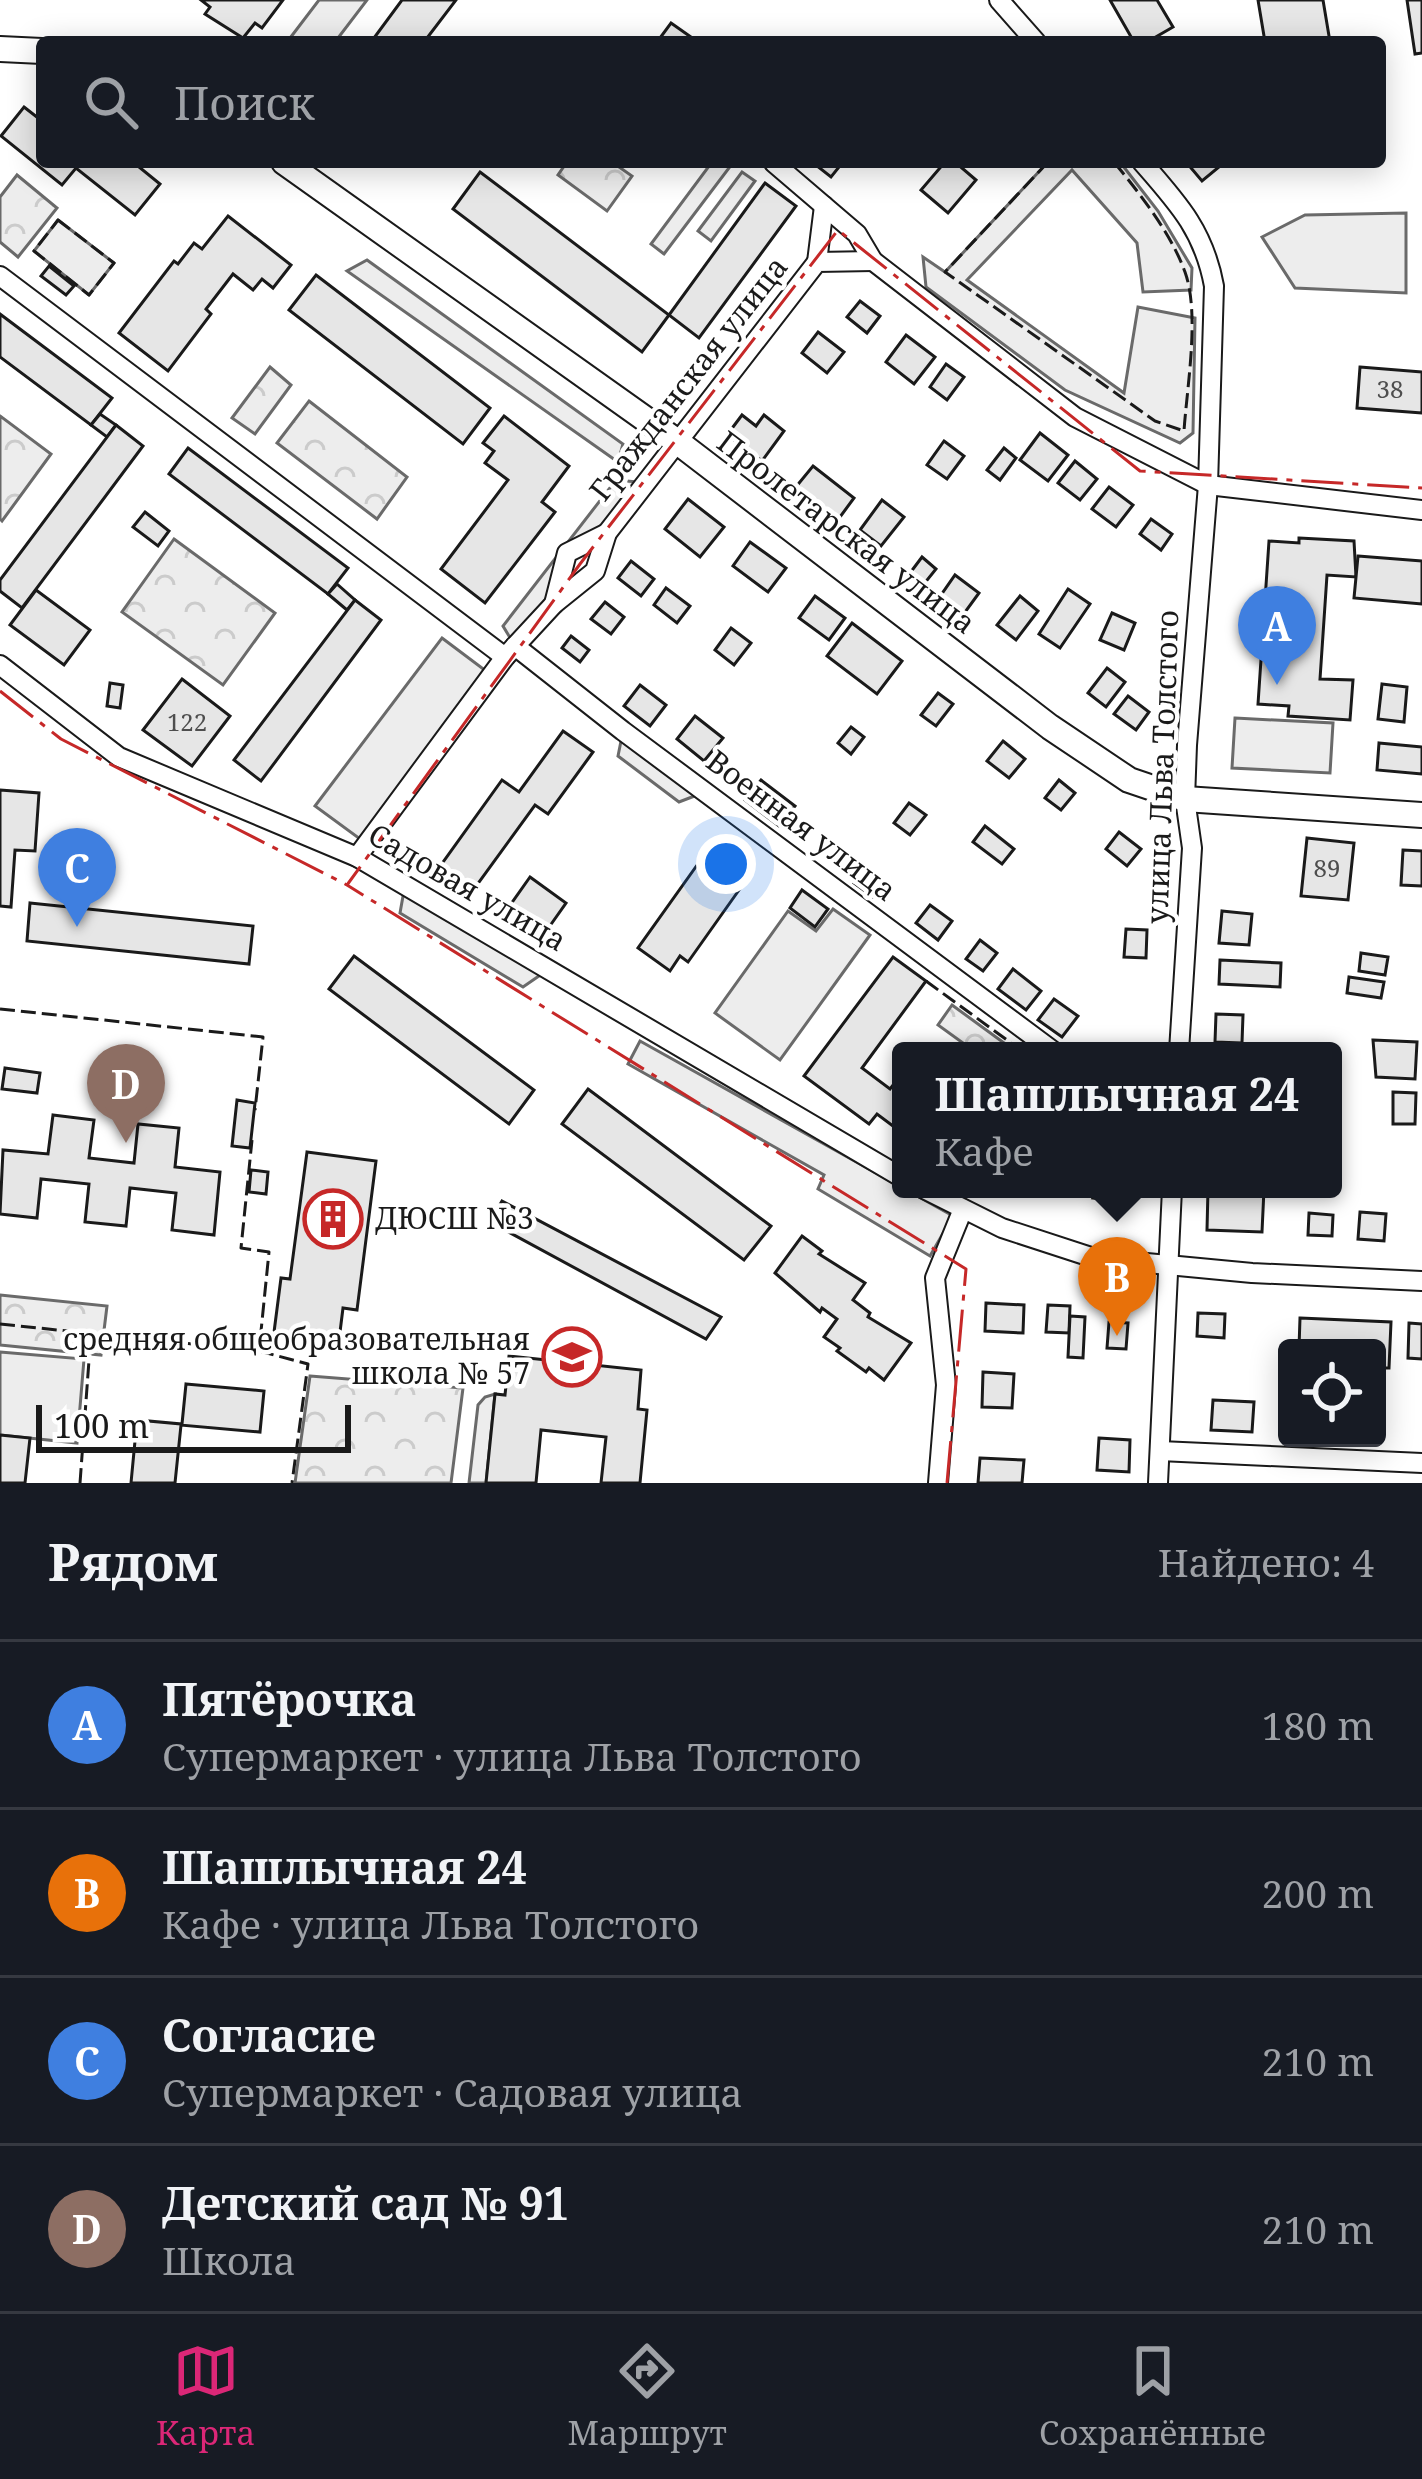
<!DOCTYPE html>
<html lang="ru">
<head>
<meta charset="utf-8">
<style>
  :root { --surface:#171b24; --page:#242831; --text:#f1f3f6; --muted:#9ea1a6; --line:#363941; --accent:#db2777 }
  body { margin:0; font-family:"Noto Serif",serif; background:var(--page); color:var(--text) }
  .controls { position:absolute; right:36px; bottom:36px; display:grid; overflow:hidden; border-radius:12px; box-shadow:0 6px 30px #0003 }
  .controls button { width:108px; height:108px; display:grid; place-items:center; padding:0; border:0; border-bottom:3px solid var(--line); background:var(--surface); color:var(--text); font:60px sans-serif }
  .scale { position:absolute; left:36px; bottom:30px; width:315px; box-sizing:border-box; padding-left:12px; border:6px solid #1a1a1a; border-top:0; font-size:33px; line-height:42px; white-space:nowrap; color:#1a1a1a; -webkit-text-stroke:9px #fff; paint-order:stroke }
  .you { position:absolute; left:726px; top:864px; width:42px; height:42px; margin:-30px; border:9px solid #fff; border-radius:50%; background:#1a73e8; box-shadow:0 0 0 18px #1a73e833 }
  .badge { display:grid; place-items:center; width:78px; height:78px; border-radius:50%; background:var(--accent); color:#fff; font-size:39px; font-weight:700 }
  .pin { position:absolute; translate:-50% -99px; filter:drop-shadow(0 3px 6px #0008) }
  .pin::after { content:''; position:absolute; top:63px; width:42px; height:36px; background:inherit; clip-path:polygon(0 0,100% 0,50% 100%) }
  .popup { position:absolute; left:892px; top:1042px; width:450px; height:156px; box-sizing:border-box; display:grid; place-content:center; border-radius:12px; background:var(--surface); filter:drop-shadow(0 3px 9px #0005); font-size:39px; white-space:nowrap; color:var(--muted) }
  .popup b { font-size:45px; color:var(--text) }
  .popup::after { content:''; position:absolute; left:50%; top:100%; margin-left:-24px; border:24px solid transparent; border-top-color:var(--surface) }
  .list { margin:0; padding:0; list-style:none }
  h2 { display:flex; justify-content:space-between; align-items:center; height:156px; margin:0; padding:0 48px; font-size:51px }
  h2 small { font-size:39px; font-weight:400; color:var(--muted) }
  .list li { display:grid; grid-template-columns:78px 1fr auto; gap:36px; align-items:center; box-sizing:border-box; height:168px; padding:0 48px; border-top:3px solid var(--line) }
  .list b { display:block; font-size:45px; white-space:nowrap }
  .list p { margin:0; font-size:39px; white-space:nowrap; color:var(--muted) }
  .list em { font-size:39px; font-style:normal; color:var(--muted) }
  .icon { flex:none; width:66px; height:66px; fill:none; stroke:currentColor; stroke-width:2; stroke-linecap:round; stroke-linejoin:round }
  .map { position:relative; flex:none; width:1422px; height:1483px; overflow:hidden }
  .search { position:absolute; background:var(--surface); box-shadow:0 6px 30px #0003; left:36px; right:36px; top:36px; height:132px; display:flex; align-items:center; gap:30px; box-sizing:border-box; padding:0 42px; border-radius:12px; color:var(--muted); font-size:45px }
  .sheet { height:828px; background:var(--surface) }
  nav { display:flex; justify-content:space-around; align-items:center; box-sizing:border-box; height:168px; border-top:3px solid var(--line); background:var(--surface); font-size:33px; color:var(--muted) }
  nav a { display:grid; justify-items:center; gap:6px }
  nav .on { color:var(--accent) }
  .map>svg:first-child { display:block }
  .built { fill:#ededed; stroke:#6a6a6a; stroke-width:3 }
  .forest { fill:url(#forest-crowns); stroke:#6a6a6a; stroke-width:3 }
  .building { fill:#e6e6e6; stroke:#1a1a1a; stroke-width:3 }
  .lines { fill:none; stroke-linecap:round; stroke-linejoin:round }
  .minor-casing { stroke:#1a1a1a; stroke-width:22 }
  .tertiary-casing { stroke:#1a1a1a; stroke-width:28 }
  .minor { stroke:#fff; stroke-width:18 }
  .tertiary { stroke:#fff; stroke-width:24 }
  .fence { stroke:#1a1a1a; stroke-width:3; stroke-dasharray:15 6; stroke-linecap:butt }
  .power { stroke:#c62828; stroke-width:3; stroke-dasharray:42 9 6 9; stroke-linecap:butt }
  .labels { text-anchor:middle; stroke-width:9; stroke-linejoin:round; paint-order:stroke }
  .number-label { font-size:24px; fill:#4d4d4d }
  .street-label { font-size:30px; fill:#1a1a1a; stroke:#fff }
  .poi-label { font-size:30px; fill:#1a1a1a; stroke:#fff; text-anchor:start }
</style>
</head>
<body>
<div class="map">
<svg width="1422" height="1483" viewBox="0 0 1422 1483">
  <defs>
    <pattern id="forest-crowns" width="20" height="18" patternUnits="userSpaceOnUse" patternTransform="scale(3)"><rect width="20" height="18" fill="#ededed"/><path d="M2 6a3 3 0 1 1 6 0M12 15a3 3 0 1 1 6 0" fill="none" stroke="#cbcbcb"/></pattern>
  </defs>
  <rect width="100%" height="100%" fill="#fff"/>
  <g class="built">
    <polygon points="319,0 367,0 335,42 287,42"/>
    <polygon points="712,162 732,164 664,254 651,244"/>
    <polygon points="1048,162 1120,162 1158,211 1192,268 1191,290 1143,292 1137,243 1072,170 967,280 1124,393 1138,307 1195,318 1193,433 1180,443 1065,390 926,287 923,257 945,272"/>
    <polygon points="742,172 755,181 711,241 698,231"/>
    <polygon points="1406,213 1406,293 1295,288 1262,237 1305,215"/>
    <polygon points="58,220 114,263 89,295 34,251"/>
    <polygon points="367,260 623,444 618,462 347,271"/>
    <polygon points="616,480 648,483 607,533 567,553 554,604 515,646 503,626"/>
    <polygon points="442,638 486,671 360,839 315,806"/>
    <polygon points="1235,718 1333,723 1330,773 1232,768"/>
    <polygon points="623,731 705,792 679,802 618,756"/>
    <polygon points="405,885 549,969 523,987 400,913"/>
    <polygon points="833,909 870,935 780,1060 715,1013 788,911 816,931"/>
    <polygon points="640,1041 953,1216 930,1256 818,1189 824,1175 628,1064"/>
    <polygon points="0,1352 84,1359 77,1443 0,1435"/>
    <polygon points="495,1394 486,1483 469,1483 478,1405 485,1397"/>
  </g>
  <g class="forest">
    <polygon points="567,162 612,162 632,176 607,211 558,175"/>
    <polygon points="17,175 57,208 18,257 0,242 0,197"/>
    <polygon points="270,367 291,385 255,434 232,418"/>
    <polygon points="309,401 407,477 377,519 277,443"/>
    <polygon points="0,416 51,454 2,521 0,519"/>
    <polygon points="174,539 275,613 223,685 122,612"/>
    <polygon points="952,1005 1015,1051 974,1051 938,1025"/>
    <polygon points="0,1295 107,1306 101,1355 0,1345"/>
    <polygon points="310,1376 463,1388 451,1483 295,1483"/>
  </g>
  <g class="building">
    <polygon points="201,0 283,0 262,28 255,23 243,38 205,14 210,7"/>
    <polygon points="402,0 456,0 424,42 371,42"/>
    <polygon points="1110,0 1157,0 1173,27 1147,42 1134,42"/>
    <polygon points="1258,0 1323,0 1330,42 1265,42"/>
    <polygon points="1407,0 1422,0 1422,53 1415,54"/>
    <polygon points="671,23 698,42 657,42"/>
    <polygon points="24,107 42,121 42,162 133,162 160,184 135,215 76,168 62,185 1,136"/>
    <polygon points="812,162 843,162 831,177"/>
    <polygon points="945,162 955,162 976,180 948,213 921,190"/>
    <polygon points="1186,162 1225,162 1202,181"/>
    <polygon points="480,172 669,315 642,352 453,209"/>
    <polygon points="765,183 796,206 699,338 669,315"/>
    <polygon points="228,216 291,265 273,288 262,279 253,290 233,274 206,309 211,314 168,371 119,333 174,261 178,264 194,243 202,249"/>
    <polygon points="49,266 74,286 66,295 41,276"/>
    <polygon points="316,275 490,408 463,444 289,310"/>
    <polygon points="860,301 880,316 867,333 847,317"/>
    <polygon points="0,314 112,398 91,425 0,357"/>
    <polygon points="818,332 844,352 827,373 802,353"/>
    <polygon points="906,335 935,357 914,384 886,362"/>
    <polygon points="946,364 964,377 947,400 930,387"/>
    <polygon points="1360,367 1422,372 1422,413 1357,408"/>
    <polygon points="100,414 116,425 107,437 91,425"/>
    <polygon points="742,415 756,426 764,415 784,431 762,461 727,435"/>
    <polygon points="504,416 569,466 542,502 555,512 485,603 441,569 508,480 485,463 494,451 483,443"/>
    <polygon points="116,425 143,446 22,608 0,591 0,580"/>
    <polygon points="1040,433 1068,455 1048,481 1020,460"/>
    <polygon points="944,441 964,456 947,479 927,465"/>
    <polygon points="188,448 348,568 328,594 169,474"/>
    <polygon points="1004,448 1016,458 1000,480 987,470"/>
    <polygon points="1075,461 1097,479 1080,500 1058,483"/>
    <polygon points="813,466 854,498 837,521 795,488"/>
    <polygon points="1109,487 1133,505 1116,527 1092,509"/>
    <polygon points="688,499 724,527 700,557 665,529"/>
    <polygon points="882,500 904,517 881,546 860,530"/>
    <polygon points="145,512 169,531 158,546 133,527"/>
    <polygon points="1151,519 1172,534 1161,550 1140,534"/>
    <polygon points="1299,538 1354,541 1356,577 1327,575 1320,679 1353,680 1350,720 1288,716 1289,706 1258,704 1269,541 1299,543"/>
    <polygon points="750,542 786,568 768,592 733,566"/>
    <polygon points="1358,556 1422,561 1422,604 1354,598"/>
    <polygon points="922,557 936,569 924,584 910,573"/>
    <polygon points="631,561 654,579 641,596 618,578"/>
    <polygon points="955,575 979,593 963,615 939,598"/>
    <polygon points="337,584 355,600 347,610 328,594"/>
    <polygon points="666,588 690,606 677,623 654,605"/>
    <polygon points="1068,589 1090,604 1060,648 1039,634"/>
    <polygon points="36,590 90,630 64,665 10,625"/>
    <polygon points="815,596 845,618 829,640 799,618"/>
    <polygon points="1020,596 1038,611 1016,640 997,625"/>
    <polygon points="355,600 381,620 261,781 234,760"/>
    <polygon points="605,602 624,617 611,634 591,619"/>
    <polygon points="1112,613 1135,623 1124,650 1100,640"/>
    <polygon points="852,623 902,661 877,694 827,656"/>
    <polygon points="731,628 751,643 734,665 715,650"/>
    <polygon points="571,636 589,650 580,662 562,648"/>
    <polygon points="1107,668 1125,682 1106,707 1088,693"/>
    <polygon points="182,679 230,716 192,766 143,730"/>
    <polygon points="110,683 123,685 120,708 107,706"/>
    <polygon points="1382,684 1407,687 1404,722 1378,719"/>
    <polygon points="640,685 666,705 650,726 624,706"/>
    <polygon points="938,693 953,704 936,726 921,715"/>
    <polygon points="1128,696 1149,712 1136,730 1114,714"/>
    <polygon points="695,716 723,738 704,761 677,739"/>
    <polygon points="851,727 864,737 851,754 838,743"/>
    <polygon points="563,731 593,752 548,814 535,805 469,896 436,872 502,780 519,792"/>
    <polygon points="1003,741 1025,759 1009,778 987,761"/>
    <polygon points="1379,743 1422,747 1422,774 1377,770"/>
    <polygon points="761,780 795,806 779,826 745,800"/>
    <polygon points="1059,780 1075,793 1061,810 1045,798"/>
    <polygon points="0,790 39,793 35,851 15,850 11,907 0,906"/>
    <polygon points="909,803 926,815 910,835 894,823"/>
    <polygon points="985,826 1014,849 1002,864 973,842"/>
    <polygon points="1119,832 1141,849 1127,866 1106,849"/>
    <polygon points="1307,838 1354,843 1348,900 1301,896"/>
    <polygon points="715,840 746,862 735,877 744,883 688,962 680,956 670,971 638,948"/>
    <polygon points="1403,850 1422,851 1422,886 1401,885"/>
    <polygon points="867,867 885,881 873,897 854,883"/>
    <polygon points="530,877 566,903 547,930 511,904"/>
    <polygon points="802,890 828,909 815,927 790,908"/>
    <polygon points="30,903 253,926 249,964 27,941"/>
    <polygon points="930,905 952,921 938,940 916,923"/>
    <polygon points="1222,911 1252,914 1249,945 1219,943"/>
    <polygon points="1126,929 1147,930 1146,958 1124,957"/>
    <polygon points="980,940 997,953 983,971 966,959"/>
    <polygon points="1361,953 1388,957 1385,975 1359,971"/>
    <polygon points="354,956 534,1090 509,1124 329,989"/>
    <polygon points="893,957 926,981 862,1068 890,1089 901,1075 901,1132 877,1114 869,1124 804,1076"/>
    <polygon points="1220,960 1281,963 1280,987 1219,984"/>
    <polygon points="1013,969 1041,991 1026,1010 998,989"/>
    <polygon points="1349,977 1384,982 1381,998 1347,993"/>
    <polygon points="1054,999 1078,1016 1062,1037 1038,1020"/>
    <polygon points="1216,1014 1243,1015 1242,1043 1215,1042"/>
    <polygon points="1373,1040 1417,1042 1415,1079 1376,1077"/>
    <polygon points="5,1068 40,1073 37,1093 2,1089"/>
    <polygon points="588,1089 771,1226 744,1260 562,1124"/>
    <polygon points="1393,1092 1416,1093 1415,1124 1393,1124"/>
    <polygon points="237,1100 255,1103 250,1148 232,1146"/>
    <polygon points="53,1115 94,1120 89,1158 134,1163 138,1124 179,1128 175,1167 220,1172 214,1235 172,1230 176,1193 130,1188 126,1226 85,1222 89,1184 41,1179 37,1218 0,1214 3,1150 48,1154"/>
    <polygon points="307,1152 376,1161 357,1310 343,1308 338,1348 273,1340 281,1278 290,1279"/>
    <polygon points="251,1170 268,1172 266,1194 249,1192"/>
    <polygon points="1097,1189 1132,1189 1130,1203 1093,1198"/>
    <polygon points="1208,1189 1264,1189 1262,1232 1207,1230"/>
    <polygon points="502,1201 721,1317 706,1339 490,1222"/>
    <polygon points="1360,1212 1386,1214 1384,1241 1358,1239"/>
    <polygon points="1309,1213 1333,1215 1332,1236 1308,1235"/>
    <polygon points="802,1236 822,1251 819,1254 865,1283 853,1300 870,1313 868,1317 911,1343 884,1380 869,1368 866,1372 837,1351 840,1348 824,1337 837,1319 822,1308 820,1312 775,1273"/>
    <polygon points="986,1303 1024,1305 1023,1333 985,1331"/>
    <polygon points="1048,1305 1070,1306 1069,1333 1046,1332"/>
    <polygon points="1198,1313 1225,1314 1224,1338 1197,1336"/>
    <polygon points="1070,1316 1085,1317 1083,1358 1068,1357"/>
    <polygon points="1300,1318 1391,1322 1389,1368 1377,1368 1377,1348 1299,1348"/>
    <polygon points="1109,1322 1128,1323 1126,1349 1107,1348"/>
    <polygon points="1409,1323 1422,1324 1422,1359 1408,1358"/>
    <polygon points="509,1356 641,1370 638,1409 647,1410 640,1483 601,1483 606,1437 541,1430 536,1483 486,1483 495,1394 505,1395"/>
    <polygon points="983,1372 1014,1374 1012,1408 982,1407"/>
    <polygon points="186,1384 264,1391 260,1432 181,1425 175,1483 131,1483 137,1420 182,1424"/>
    <polygon points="1213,1400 1254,1402 1252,1432 1211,1430"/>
    <polygon points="0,1435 30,1438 25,1483 0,1483"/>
    <polygon points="1099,1438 1130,1440 1129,1472 1097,1470"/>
    <polygon points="980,1458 1024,1460 1022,1483 978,1483"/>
  </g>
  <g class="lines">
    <g class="minor-casing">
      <g id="minor">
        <polyline points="999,0 1036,42"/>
        <path d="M1142,162C1178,203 1204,231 1214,286L1208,485L1187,745L1185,799L1192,848L1179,1051"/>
        <polyline points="774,163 857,234 873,261 1075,417 1208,485 1422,510"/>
        <polyline points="817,262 824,206"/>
        <polyline points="0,276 505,657"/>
        <polyline points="554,604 567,553 607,533"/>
        <polyline points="515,646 623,731 1053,1051"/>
        <polyline points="0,665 119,757 357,857 901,1177"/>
        <polyline points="357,857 505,657 554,604 595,571 607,533 817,262 873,261"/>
        <polyline points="924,1189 1002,1228 1094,1258 1252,1273 1422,1281"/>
        <polyline points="1160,1451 1422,1463"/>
        <polyline points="938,1483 946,1385 935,1278 963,1209"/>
        <polyline points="1158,1483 1172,1189"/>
      </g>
    </g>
    <g class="tertiary-casing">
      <g id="tertiary">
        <polyline points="0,49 42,51"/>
        <polyline points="284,162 679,443 1050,727 1129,780 1185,799 1422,815"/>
      </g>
    </g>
    <use href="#minor" class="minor"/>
    <use href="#tertiary" class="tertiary"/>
    <g class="fence">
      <path d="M1048,162L945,272L1155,421L1184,431C1187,386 1200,314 1185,272C1171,233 1140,194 1114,162"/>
      <polygon points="58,220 114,263 89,295 34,251"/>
      <polyline points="926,981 1022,1051"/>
      <polyline points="0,1009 263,1037 255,1110"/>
      <polyline points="0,1324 259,1351 269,1252 241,1248 252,1140"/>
      <polyline points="259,1351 308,1364 292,1483"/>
      <polyline points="80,1483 91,1333"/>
    </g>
    <g class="power">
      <polyline points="0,691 61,739 347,885"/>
      <polyline points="947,1483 966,1269 347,885 580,564 838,230 1140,471 1422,488"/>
    </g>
  </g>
  <defs>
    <g id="building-ring" transform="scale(3)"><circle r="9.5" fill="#fff" stroke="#c62828" stroke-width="1.5"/><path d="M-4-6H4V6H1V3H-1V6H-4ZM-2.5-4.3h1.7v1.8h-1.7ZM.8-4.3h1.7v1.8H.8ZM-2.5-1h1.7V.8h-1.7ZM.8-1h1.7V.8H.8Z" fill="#c62828"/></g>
    <g id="school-ring" transform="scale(3)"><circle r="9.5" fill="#fff" stroke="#c62828" stroke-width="1.5"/><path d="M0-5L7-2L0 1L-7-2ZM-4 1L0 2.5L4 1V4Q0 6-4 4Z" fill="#c62828"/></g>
  </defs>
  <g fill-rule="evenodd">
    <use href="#building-ring" x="333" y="1219"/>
    <use href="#school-ring" x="572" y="1357"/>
  </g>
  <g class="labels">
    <g class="number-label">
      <text x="1390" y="398">38</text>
      <text x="187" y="731">122</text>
      <text x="1327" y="877">89</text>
    </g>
    <g class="street-label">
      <text transform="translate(689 379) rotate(-52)" y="10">Гражданская улица</text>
      <text transform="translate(846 533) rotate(37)" y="10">Пролетарская улица</text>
      <text transform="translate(1163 767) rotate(-88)" y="10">улица Льва Толстого</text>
      <text transform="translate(801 826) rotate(37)" y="10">Военная улица</text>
      <text transform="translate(467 888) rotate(30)" y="10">Садовая улица</text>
    </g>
    <g class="poi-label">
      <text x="375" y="1229">ДЮСШ №3</text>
      <text x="530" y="1350" text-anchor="end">средняя общеобразовательная<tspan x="530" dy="34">школа № 57</tspan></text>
    </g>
  </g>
</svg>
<div class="controls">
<button><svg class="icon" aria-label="locate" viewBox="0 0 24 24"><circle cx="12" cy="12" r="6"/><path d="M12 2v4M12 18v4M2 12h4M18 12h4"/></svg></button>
</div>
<div class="scale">100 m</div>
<div class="you"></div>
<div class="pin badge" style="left:1277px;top:685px;background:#3f7fe0">A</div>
<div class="pin badge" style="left:1117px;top:1336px;background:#e8710a">B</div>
<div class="popup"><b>Шашлычная 24</b>Кафе</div>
<div class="pin badge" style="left:77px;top:927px;background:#3f7fe0">C</div>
<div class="pin badge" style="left:126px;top:1143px;background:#8d6e63">D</div>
<div class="search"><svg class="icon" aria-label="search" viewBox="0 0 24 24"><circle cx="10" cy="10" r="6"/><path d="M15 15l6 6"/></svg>Поиск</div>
</div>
<section class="sheet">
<h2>Рядом<small>Найдено: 4</small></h2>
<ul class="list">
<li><span class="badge" style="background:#3f7fe0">A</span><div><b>Пятёрочка</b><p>Супермаркет · улица Льва Толстого</p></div><em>180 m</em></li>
<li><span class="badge" style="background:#e8710a">B</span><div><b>Шашлычная 24</b><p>Кафе · улица Льва Толстого</p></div><em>200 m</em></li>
<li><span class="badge" style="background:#3f7fe0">C</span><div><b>Согласие</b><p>Супермаркет · Садовая улица</p></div><em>210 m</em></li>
<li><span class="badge" style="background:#8d6e63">D</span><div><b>Детский сад № 91</b><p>Школа</p></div><em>210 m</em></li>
</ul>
</section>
<nav>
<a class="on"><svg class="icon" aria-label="map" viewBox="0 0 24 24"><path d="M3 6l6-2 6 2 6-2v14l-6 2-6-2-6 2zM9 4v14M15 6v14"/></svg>Карта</a>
<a><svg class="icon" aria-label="directions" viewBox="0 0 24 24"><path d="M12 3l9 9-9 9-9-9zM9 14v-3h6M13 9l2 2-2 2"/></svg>Маршрут</a>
<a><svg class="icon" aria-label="saved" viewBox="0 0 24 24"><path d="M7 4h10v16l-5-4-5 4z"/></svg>Сохранённые</a>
</nav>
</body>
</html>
